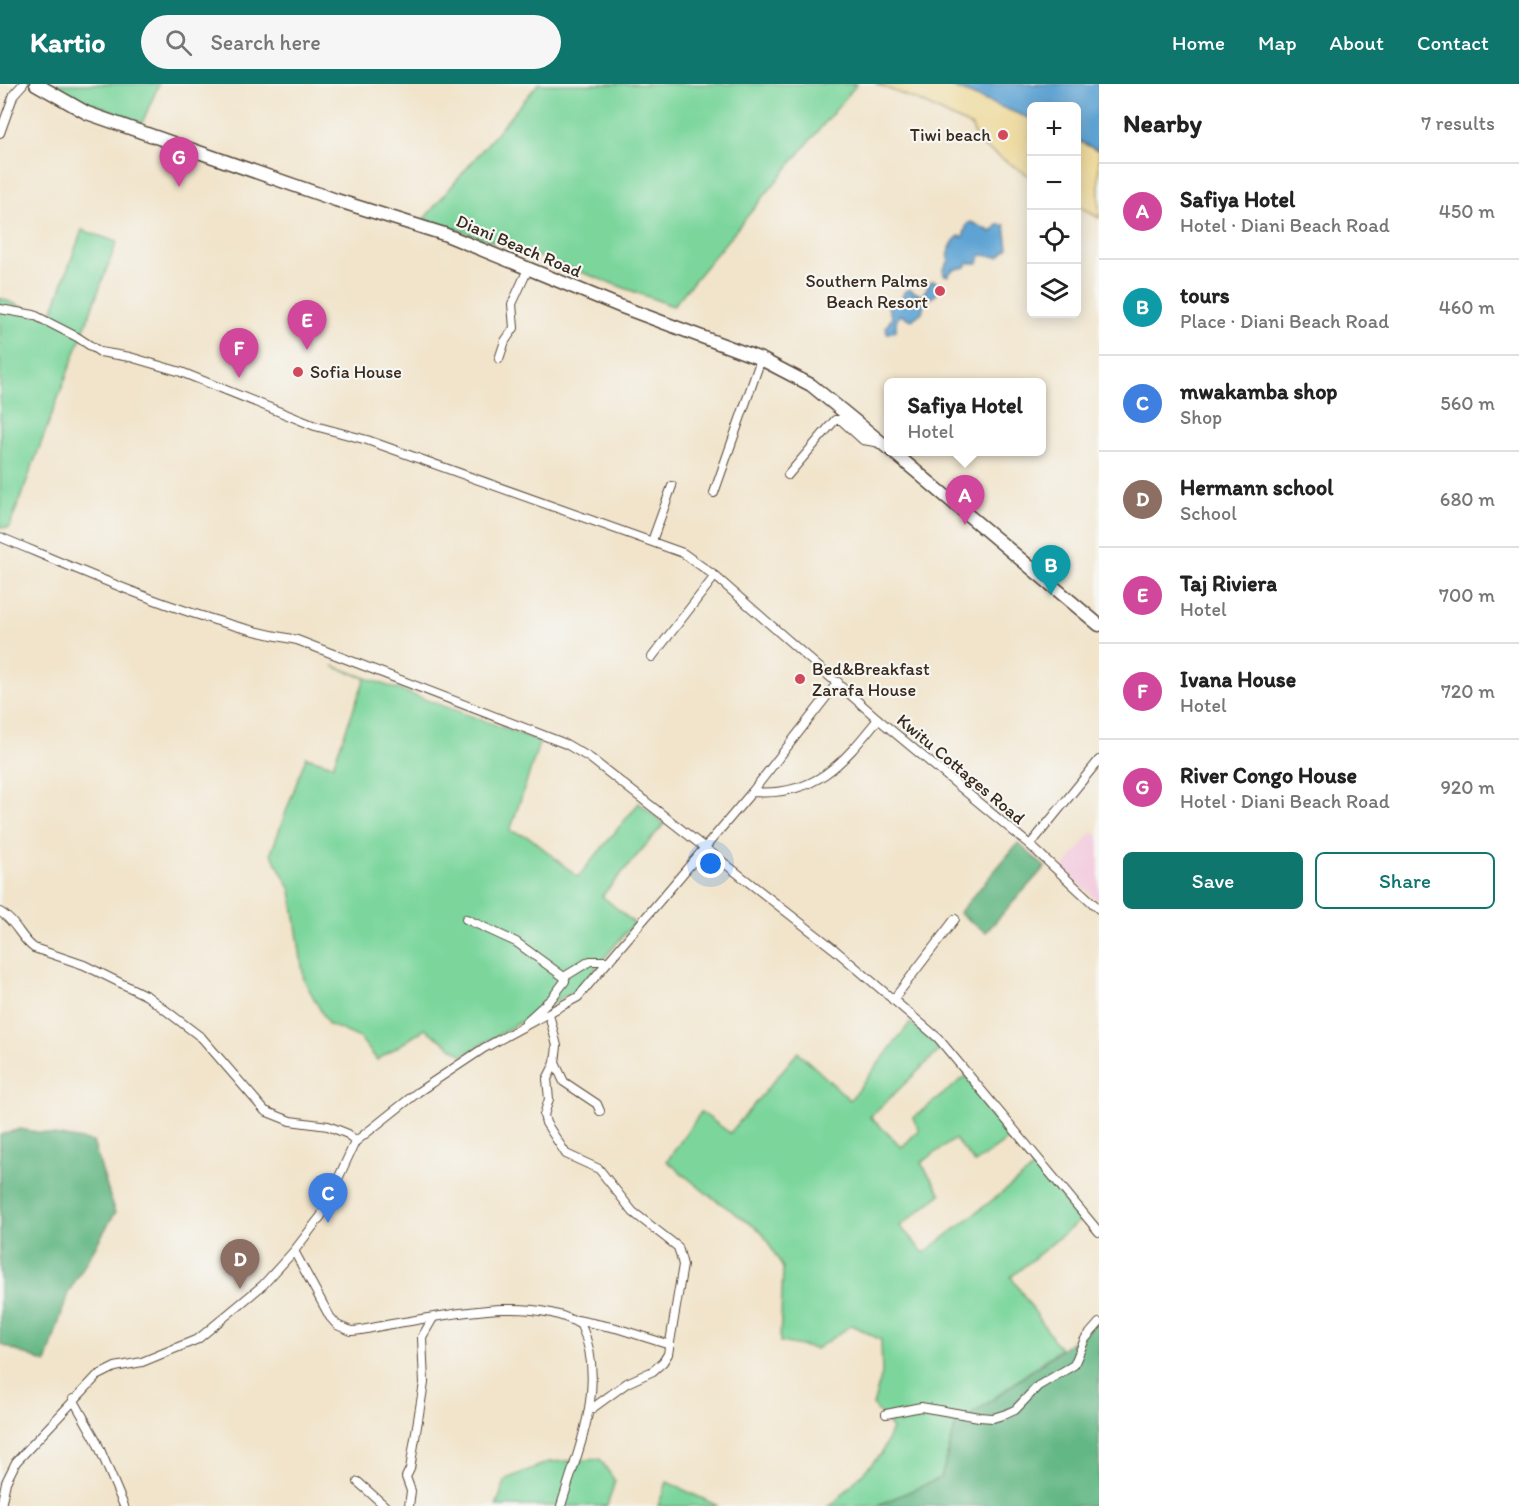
<!DOCTYPE html>
<html lang="en">
<head>
<meta charset="utf-8">
<style>
  :root { --surface:#fff; --page:#f6f6f6; --text:#222; --muted:#767676; --line:#e0e0e0; --accent:#0f766e }
  body { margin:0; font-family:Itim,sans-serif; background:var(--page); color:var(--text) }
  .controls { position:absolute; right:18px; top:18px; display:grid; overflow:hidden; border-radius:9px; box-shadow:0 3px 15px #0003 }
  .controls button { width:54px; height:54px; display:grid; place-items:center; padding:0; border:0; border-bottom:2px solid var(--line); background:var(--surface); color:var(--text); font:30px sans-serif }
  .you { position:absolute; left:711px; top:780px; width:21px; height:21px; margin:-15px; border:4px solid #fff; border-radius:50%; background:#1a73e8; box-shadow:0 0 0 9px #1a73e833 }
  .badge { display:grid; place-items:center; width:39px; height:39px; border-radius:50%; background:var(--accent); color:#fff; font-size:20px; font-weight:700 }
  .pin { position:absolute; translate:-50% -50px; filter:drop-shadow(0 2px 3px #0008) }
  .pin::after { content:''; position:absolute; top:32px; width:21px; height:18px; background:inherit; clip-path:polygon(0 0,100% 0,50% 100%) }
  .popup { position:absolute; left:884px; top:294px; width:162px; height:78px; box-sizing:border-box; display:grid; place-content:center; border-radius:9px; background:var(--surface); filter:drop-shadow(0 2px 4px #0005); font-size:20px; white-space:nowrap; color:var(--muted) }
  .popup b { font-size:22px; color:var(--text) }
  .popup::after { content:''; position:absolute; left:50%; top:100%; margin-left:-12px; border:12px solid transparent; border-top-color:var(--surface) }
  .list { margin:0; padding:0; list-style:none }
  h2 { display:flex; justify-content:space-between; align-items:center; height:78px; margin:0; padding:0 24px; font-size:26px }
  h2 small { font-size:20px; font-weight:400; color:var(--muted) }
  .list li { display:grid; grid-template-columns:39px 1fr auto; gap:18px; align-items:center; box-sizing:border-box; height:96px; padding:0 24px; border-top:2px solid var(--line) }
  .list b { display:block; font-size:22px; white-space:nowrap }
  .list p { margin:0; font-size:20px; white-space:nowrap; color:var(--muted) }
  .list em { font-size:20px; font-style:normal; color:var(--muted) }
  .actions { display:flex; gap:12px; padding:18px 24px }
  .actions a { flex:1; padding:14px 0; border:2px solid var(--accent); border-radius:9px; text-align:center; font-size:21px; color:var(--accent) }
  .actions .main { background:var(--accent); color:#fff }
  .icon { flex:none; width:33px; height:33px; fill:none; stroke:currentColor; stroke-width:2; stroke-linecap:round; stroke-linejoin:round }
  .map { position:relative; flex:none; width:1099px; height:1422px; overflow:hidden }
  header { display:flex; align-items:center; gap:36px; box-sizing:border-box; height:84px; padding:0 30px; background:var(--accent); color:#fff }
  header strong { font-size:28px }
  nav { display:flex; gap:33px; margin-inline-start:auto; font-size:21px }
  .search { width:420px; height:54px; background:var(--page); display:flex; align-items:center; gap:15px; box-sizing:border-box; padding:0 21px; border-radius:33px; color:var(--muted); font-size:22px }
  main { display:flex }
  aside { flex:1; background:var(--surface) }
  .map>svg:first-child { display:block }
  .built { fill:#f3cfe0 }
  .green { fill:#7bd69c; stroke:#5b805d; stroke-width:1.5 }
  .forest { fill:#64b784; stroke:#507051; stroke-width:1.5 }
  .sand { fill:#eeda9e; stroke:#94825e; stroke-width:1.5 }
  .water { fill:#5da3d3; stroke:#4c6678; stroke-width:1.5 }
  .lines { fill:none; stroke-linecap:round; stroke-linejoin:round }
  .minor-casing { stroke:#564638; stroke-width:10 }
  .primary-casing { stroke:#564638; stroke-width:15 }
  .minor { stroke:#fff; stroke-width:8 }
  .primary { stroke:#fff; stroke-width:12 }
  .poi-dot { fill:#d1495b; stroke:#f6f6f2; stroke-width:2 }
  .labels { text-anchor:middle; stroke-width:4.5; stroke-linejoin:round; paint-order:stroke }
  .poi-label { font-size:18px; fill:#3b2a1e; stroke:#f6f6f2; text-anchor:end }
  .street-label { font-size:18px; fill:#3b2a1e; stroke:#f6f6f2 }
</style>
</head>
<body>
<header>
<strong>Kartio</strong>
<div class="search"><svg class="icon" aria-label="search" viewBox="0 0 24 24"><circle cx="10" cy="10" r="6"/><path d="M15 15l6 6"/></svg>Search here</div>
<nav><a>Home</a><a>Map</a><a>About</a><a>Contact</a></nav>
</header>
<main>
<div class="map">
<svg width="1099" height="1422" viewBox="0 0 1099 1422">
  <rect width="100%" height="100%" fill="#f6f6f2"/>
  <filter id="ink" filterUnits="userSpaceOnUse"><feTurbulence type="fractalNoise" baseFrequency=".0167" numOctaves="2"/><feDisplacementMap in="SourceGraphic" scale="12" xChannelSelector="R" yChannelSelector="G"/><feConvolveMatrix kernelMatrix="1 2 1 2 8 2 1 2 1" color-interpolation-filters="sRGB"/></filter>
  <filter id="wash" filterUnits="userSpaceOnUse"><feTurbulence type="fractalNoise" baseFrequency=".008" numOctaves="4" result="noise"/><feDisplacementMap in="SourceGraphic" scale="24" xChannelSelector="R" yChannelSelector="G"/><feGaussianBlur stdDeviation="1.35" result="paint"/><feColorMatrix in="noise" values="0 0 0 0 0 0 0 0 0 0 0 0 0 0 0 0 0 1.4 0 .05"/><feComposite in="paint" operator="in"/></filter>
  <g filter="url(#wash)">
    <rect width="100%" height="100%" fill="#f1e4cb"/>
    <polygon class="built" points="1092,748 1099,753 1099,818 1063,785"/>
    <g class="green">
      <polygon points="42,0 159,0 142,39"/>
      <polygon points="538,0 857,0 673,222 546,175 424,135"/>
      <polygon points="82,146 117,158 9,444 0,443 0,214 50,234"/>
      <polygon points="333,582 540,657 510,747 529,753 578,793 639,719 664,740 602,812 634,839 579,904 463,971 425,945 377,976 360,954 328,940 304,896 291,806 271,769 306,673 333,681 365,594"/>
      <polygon points="910,939 941,965 870,1033 902,1063 919,1046 913,1034 966,992 1012,1052 975,1079 955,1055 921,1079 941,1110 900,1142 924,1169 1034,1084 1082,1135 1011,1193 1060,1265 955,1343 941,1394 876,1422 828,1422 836,1417 881,1370 892,1345 873,1321 882,1290 881,1256 852,1241 816,1265 780,1258 783,1184 762,1148 706,1109 667,1077 701,1028 730,1049 798,968 850,1016"/>
      <polygon points="600,1375 615,1397 607,1422 496,1422 506,1395 549,1378"/>
      <polygon points="667,1398 718,1422 658,1422"/>
    </g>
    <g class="forest">
      <polygon points="1018,759 1045,783 986,848 959,829"/>
      <polygon points="20,1045 93,1058 115,1129 68,1209 46,1279 0,1260 0,1051"/>
      <polygon points="1099,1238 1099,1422 876,1422 941,1394 955,1343"/>
    </g>
    <g class="sand">
      <polygon points="876,0 944,0 1031,35 1031,93 976,58 972,43 919,17"/>
      <polygon points="1076,56 1099,67 1099,134 1077,121"/>
    </g>
    <g class="water">
      <polygon points="945,0 1099,0 1099,67 1077,56 1076,22 1032,22 1031,35"/>
      <path d="M971,138L992,148L998,141H1005L1008,164L999,173L981,171L978,179H968L966,183L952,186L948,192L944,191L943,186L949,177C947,168 951,158 959,152L963,153L967,140Z"/>
      <polygon points="931,197 935,197 941,203 936,211 925,217 922,228 912,236 900,231 896,237 896,247 887,249 886,243 892,234 888,224 894,217 900,219 904,208 909,205 922,212"/>
    </g>
  </g>
  <g filter="url(#ink)">
    <g class="lines">
      <g class="minor-casing">
        <g id="minor">
          <polyline points="0,49 14,10 23,0"/>
          <polyline points="0,225 34,231 77,253 100,268 130,273 181,288 315,342 367,356 683,469 715,492 878,635"/>
          <polyline points="499,275 505,257 514,244 512,220 528,185"/>
          <polyline points="788,391 835,336 841,336 863,356 881,359"/>
          <polyline points="714,409 761,275"/>
          <path d="M0,453C96,493 194,538 297,556L566,660L590,674L834,865L938,954L1099,1148"/>
          <polyline points="652,457 672,402"/>
          <polyline points="652,573 715,492"/>
          <polyline points="752,708 838,598"/>
          <polyline points="1030,761 1099,825"/>
          <path d="M0,828C16,837 20,854 34,864L84,881L147,912L202,954L265,1027L290,1037L328,1042L348,1050L355,1058"/>
          <polyline points="466,835 516,858 564,893 565,897 552,914 526,938"/>
          <polyline points="564,893 590,877 609,877"/>
          <polyline points="893,916 955,835"/>
          <polyline points="549,930 557,962 555,979 547,995 549,1015 544,1031 546,1039 566,1070 599,1085 633,1128 678,1163 683,1181 668,1270 663,1278 653,1287 627,1299 590,1326"/>
          <polyline points="555,979 564,998 597,1020 600,1027"/>
          <path d="M294,1167L330,1233L337,1241L351,1247C364,1247 378,1242 392,1240C445,1232 533,1210 581,1241C608,1300 578,1365 561,1422"/>
          <polyline points="577,1236 616,1244 670,1261"/>
          <polyline points="73,1315 96,1356 124,1422"/>
          <polyline points="886,1330 921,1323 979,1333 993,1334 1006,1330 1015,1326 1038,1302 1074,1281 1085,1255 1099,1239"/>
          <polyline points="358,1398 385,1422"/>
          <path d="M1,1422L6,1398L16,1378L97,1292L115,1283L142,1278L198,1255L263,1201L294,1167L321,1132L355,1058L418,1008L484,964L578,913L752,708C815,713 842,680 878,635L1030,761L1099,676"/>
          <polyline points="409,1422 411,1407 406,1393 410,1385 424,1299 422,1253 433,1234"/>
        </g>
      </g>
      <g class="primary-casing">
        <g id="primary">
          <polyline points="36,0 87,29 336,116 444,150 622,223 761,275 811,301 888,364"/>
          <polyline points="893,368 1099,541"/>
        </g>
      </g>
      <use href="#minor" class="minor"/>
      <use href="#primary" class="primary"/>
    </g>
  </g>
  <g class="poi-dot">
    <circle cx="1003" cy="51" r="6"/>
    <circle cx="940" cy="207" r="6"/>
    <circle cx="298" cy="288" r="6"/>
    <circle cx="800" cy="595" r="6"/>
  </g>
  <g class="labels">
    <g class="poi-label">
      <text x="991" y="57">Tiwi beach</text>
      <text x="928" y="203">Southern Palms<tspan x="928" dy="21">Beach Resort</tspan></text>
      <text x="310" y="294" text-anchor="start">Sofia House</text>
      <text x="812" y="591" text-anchor="start">Bed&amp;Breakfast<tspan x="812" dy="21">Zarafa House</tspan></text>
    </g>
    <g class="street-label">
      <text transform="translate(519 162) rotate(23)" y="6">Diani Beach Road</text>
      <text transform="translate(961 685) rotate(40)" y="6">Kwitu Cottages Road</text>
    </g>
  </g>
</svg>
<div class="controls">
<button>+</button>
<button>−</button>
<button><svg class="icon" aria-label="locate" viewBox="0 0 24 24"><circle cx="12" cy="12" r="6"/><path d="M12 2v4M12 18v4M2 12h4M18 12h4"/></svg></button>
<button><svg class="icon" aria-label="layers" viewBox="0 0 24 24"><path d="M12 4l9 5-9 5-9-5zM3 14l9 5 9-5"/></svg></button>
</div>
<div class="you"></div>
<div class="pin badge" style="left:965px;top:441px;background:#d1479c">A</div>
<div class="popup"><b>Safiya Hotel</b>Hotel</div>
<div class="pin badge" style="left:1051px;top:511px;background:#0f9aa8">B</div>
<div class="pin badge" style="left:328px;top:1139px;background:#3f7fe0">C</div>
<div class="pin badge" style="left:240px;top:1205px;background:#8d6e63">D</div>
<div class="pin badge" style="left:307px;top:266px;background:#d1479c">E</div>
<div class="pin badge" style="left:239px;top:294px;background:#d1479c">F</div>
<div class="pin badge" style="left:179px;top:103px;background:#d1479c">G</div>
</div>
<aside>
<h2>Nearby<small>7 results</small></h2>
<ul class="list">
<li><span class="badge" style="background:#d1479c">A</span><div><b>Safiya Hotel</b><p>Hotel · Diani Beach Road</p></div><em>450 m</em></li>
<li><span class="badge" style="background:#0f9aa8">B</span><div><b>tours</b><p>Place · Diani Beach Road</p></div><em>460 m</em></li>
<li><span class="badge" style="background:#3f7fe0">C</span><div><b>mwakamba shop</b><p>Shop</p></div><em>560 m</em></li>
<li><span class="badge" style="background:#8d6e63">D</span><div><b>Hermann school</b><p>School</p></div><em>680 m</em></li>
<li><span class="badge" style="background:#d1479c">E</span><div><b>Taj Riviera</b><p>Hotel</p></div><em>700 m</em></li>
<li><span class="badge" style="background:#d1479c">F</span><div><b>Ivana House</b><p>Hotel</p></div><em>720 m</em></li>
<li><span class="badge" style="background:#d1479c">G</span><div><b>River Congo House</b><p>Hotel · Diani Beach Road</p></div><em>920 m</em></li>
</ul>
<div class="actions"><a class="main">Save</a><a>Share</a></div>
</aside>
</main>
</body>
</html>
